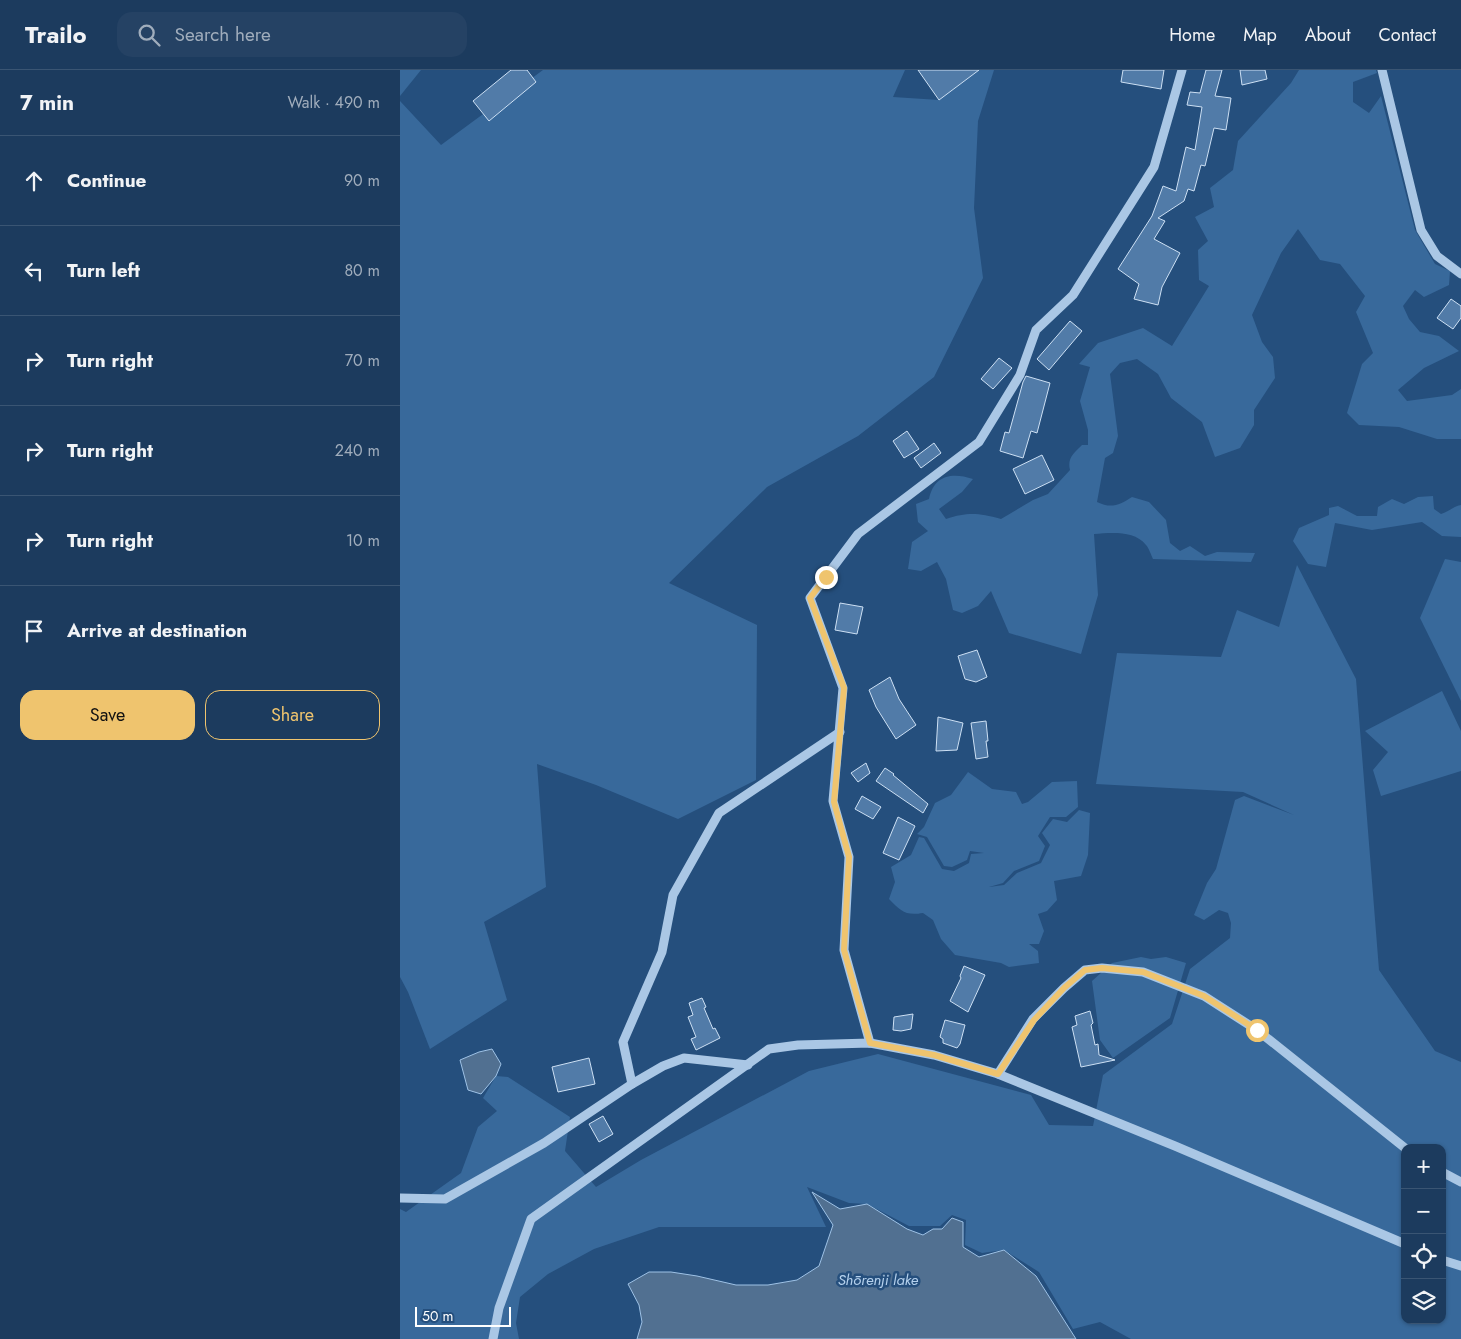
<!DOCTYPE html>
<html lang="en">
<head>
<meta charset="utf-8">
<style>
  :root { --surface:#1c3b5e; --page:#254264; --text:#f1f3f6; --muted:#a0adbc; --line:#3a5573; --accent:#efc46e }
  body { margin:0; font-family:Jost,sans-serif; background:var(--page); color:var(--text) }
  .controls { position:absolute; right:15px; bottom:15px; display:grid; overflow:hidden; border-radius:10px; box-shadow:0 1px 4px #0004 }
  .controls button { width:45px; height:45px; display:grid; place-items:center; padding:0; border:0; border-bottom:1px solid var(--line); background:var(--surface); color:var(--text); font:25px sans-serif }
  .scale { position:absolute; left:15px; bottom:12px; width:96px; box-sizing:border-box; padding-left:5px; border:2px solid #fff; border-top:0; font-size:14px; line-height:18px; white-space:nowrap; color:#fff; -webkit-text-stroke:4px #254f7d; paint-order:stroke }
  .stop { position:absolute; width:15px; height:15px; margin:-11px; border:4px solid #efc46e; border-radius:50%; background:#fff }
  .stop.end { background:#efc46e; border-color:#fff; box-shadow:0 1px 5px #0008 }
  .list { margin:0; padding:0; list-style:none }
  h2 { display:flex; justify-content:space-between; align-items:center; height:65px; margin:0; padding:0 20px; font-size:21px }
  h2 small { font-size:16px; font-weight:400; color:var(--muted) }
  .list li { display:grid; grid-template-columns:32px 1fr auto; gap:15px; align-items:center; box-sizing:border-box; height:90px; padding:0 20px; border-top:1px solid var(--line) }
  .list b { display:block; font-size:19px; white-space:nowrap }
  .list em { font-size:16px; font-style:normal; color:var(--muted) }
  .actions { display:flex; gap:10px; padding:15px 20px }
  .actions a { flex:1; padding:11px 0; border:1px solid var(--accent); border-radius:15px; text-align:center; font-size:18px; color:var(--accent) }
  .actions .main { background:var(--accent); color:#111 }
  .icon { flex:none; width:28px; height:28px; fill:none; stroke:currentColor; stroke-width:2; stroke-linecap:round; stroke-linejoin:round }
  .map { position:relative; flex:none; width:1061px; height:1269px; overflow:hidden }
  header { display:flex; align-items:center; gap:30px; box-sizing:border-box; height:70px; padding:0 25px; background:var(--surface); border-bottom:1px solid var(--line) }
  header strong { font-size:24px }
  nav { display:flex; gap:28px; margin-inline-start:auto; font-size:18px }
  .search { width:350px; height:45px; background:var(--page); display:flex; align-items:center; gap:12px; box-sizing:border-box; padding:0 18px; border-radius:15px; color:var(--muted); font-size:19px }
  main { display:flex }
  aside { flex:1; background:var(--surface) }
  .map>svg:first-child { display:block }
  .green { fill:#38699b; fill-rule:evenodd }
  .water { fill:#517091; stroke:#9ec2e6 }
  .building { fill:#517ba8; stroke:#cde0f4 }
  .lines { fill:none; stroke-linecap:round; stroke-linejoin:round }
  .minor { stroke:#aac7e5; stroke-width:9 }
  .route { stroke:#efc46e; stroke-width:6 }
  .labels { text-anchor:middle; stroke-width:5; stroke-linejoin:round; paint-order:stroke }
  .water-label { font-size:15px; font-style:italic; fill:#b5d1ed; stroke:#254f7d }
</style>
</head>
<body>
<header>
<strong>Trailo</strong>
<div class="search"><svg class="icon" aria-label="search" viewBox="0 0 24 24"><circle cx="10" cy="10" r="6"/><path d="M15 15l6 6"/></svg>Search here</div>
<nav><a>Home</a><a>Map</a><a>About</a><a>Contact</a></nav>
</header>
<main>
<aside>
<h2>7 min<small>Walk · 490 m</small></h2>
<ul class="list">
<li><svg class="icon" aria-label="ahead" viewBox="0 0 24 24"><path d="M12 20V5M6 11l6-6 6 6"/></svg><div><b>Continue</b></div><em>90 m</em></li>
<li><svg class="icon" aria-label="left" viewBox="0 0 24 24"><path d="M17 20v-9H6M10 6l-5 5 5 5"/></svg><div><b>Turn left</b></div><em>80 m</em></li>
<li><svg class="icon" aria-label="right" viewBox="0 0 24 24"><path d="M7 20v-9h11M14 6l5 5-5 5"/></svg><div><b>Turn right</b></div><em>70 m</em></li>
<li><svg class="icon" aria-label="right" viewBox="0 0 24 24"><path d="M7 20v-9h11M14 6l5 5-5 5"/></svg><div><b>Turn right</b></div><em>240 m</em></li>
<li><svg class="icon" aria-label="right" viewBox="0 0 24 24"><path d="M7 20v-9h11M14 6l5 5-5 5"/></svg><div><b>Turn right</b></div><em>10 m</em></li>
<li><svg class="icon" aria-label="arrive" viewBox="0 0 24 24"><path d="M6 21V4h12l-3 4 3 4H6"/></svg><div><b>Arrive at destination</b></div></li>
</ul>
<div class="actions"><a class="main">Save</a><a>Share</a></div>
</aside>
<div class="map">
<svg width="1061" height="1269" viewBox="0 0 1061 1269">
  <rect width="100%" height="100%" fill="#254f7d"/>
  <g class="green">
    <polygon points="0,0 21,0 0,26"/>
    <polygon points="143,0 505,0 493,27 539,30 579,0 594,0 578,51 574,138 583,208 534,307 458,366 367,417 269,513 357,555 356,710 278,749 196,715 137,694 146,817 84,852 107,930 30,979 8,922 0,907 0,31 41,75"/>
    <path d="M899,0H976L977,3L953,12V32L969,43L981,26L1015,160L1035,194L1050,201L1049,215L1024,227L1015,220L1003,236L1009,249L1020,262L1039,266L1059,281L1024,298L998,320L1007,331L1052,325L1061,319V369H1037L999,357L959,355L947,343L962,294L973,283L956,242L965,226L940,194L920,190L898,159L881,183L852,245L862,272L873,287L875,308L854,340V355L840,378L815,387L802,352L771,328L758,304L737,289L720,293L710,304L718,366L713,383L705,388L697,432C711,439 720,435 732,427L749,432L766,450L770,473L780,481L790,476L805,486L817,482L855,483L851,492L753,489C751,485 749,478 746,475C734,460 711,463 694,464L698,525L681,584L609,563L591,521L578,536L562,543L553,540L546,509L537,492L521,501L508,499L512,472L528,461L518,452L516,434L529,429C534,405 552,402 573,409L562,422L539,439L546,449C568,442 578,443 601,449L633,430L648,424L670,400C667,388 674,383 682,375H688V360L680,331L690,297L679,294L698,273L743,258L772,276L809,216L799,210L798,180L808,171L795,147L814,137L810,118L833,100L838,71L891,13Z"/>
    <path d="M1033,426L1034,439L1041,444C1049,442 1053,436 1061,435V467L1042,466L1022,452L972,460L935,453L926,497L908,494L893,471L899,458L929,445V438L938,436L957,446H977L978,437L992,429L1004,434L1018,427Z"/>
    <polygon points="1045,489 1061,492 1061,631 1020,548"/>
    <path d="M897,495L956,609L979,900L1035,981L1061,992V1269H731L700,1252L673,1259L639,1202L604,1180L582,1183L565,1175L566,1150L552,1145L540,1156H509L467,1134L449,1133L407,1117L426,1157H259L194,1179L148,1204L120,1227L116,1253L119,1269H0V1139L6,1142L61,1103L78,1057L97,1041L83,1028L96,1006L108,1007L170,1047L165,1081L196,1117L241,1090L409,1001L478,984L631,1025L649,1055L693,1056L703,1005L772,954L790,899L830,868L831,853L828,843L819,840L804,850L794,845L807,813L816,799L835,730L844,726L894,745L843,722L696,714L717,583L821,587L837,540L879,557ZM1005,1078H1042V1250H1005Z"/>
    <polygon points="1042,621 1061,661 1061,701 981,726 973,700 988,682 965,661"/>
    <path d="M568,702L592,719L616,722L622,734L628,732L652,712L677,711L678,737L666,747H650L638,766L645,776L639,791L614,801L603,813L589,817L604,815L617,803L641,793L650,775L642,763L653,749L667,752L679,740L690,743L688,785L681,806L654,811L657,830L647,841L638,844L644,861L639,874H629L638,881L639,893L609,897L601,893L555,885L541,869L533,850L523,843C505,846 501,841 489,829L495,812L491,797L511,785L519,767L524,768L542,799L554,801L569,793L571,784L584,783L570,781L567,790L552,797L544,796L527,767L517,764L524,757L535,733L551,725Z"/>
    <polygon points="741,887 751,889 766,887 786,893 770,948 713,988 700,970 692,911 712,893"/>
  </g>
  <g class="water">
    <polygon points="92,979 101,994 96,1006 81,1024 68,1020 60,990 79,982"/>
    <polygon points="412,1122 440,1139 467,1134 507,1159 523,1165 533,1159 542,1159 552,1148 563,1152 563,1177 579,1187 604,1180 636,1206 676,1269 237,1269 242,1252 239,1235 228,1214 249,1202 271,1202 297,1206 336,1215 368,1215 397,1210 419,1196 433,1155"/>
  </g>
  <g class="building">
    <polygon points="111,0 127,0 136,12 89,51 73,31"/>
    <polygon points="518,0 579,0 539,30"/>
    <polygon points="723,0 764,0 761,19 721,12"/>
    <polygon points="806,0 822,0 815,26 831,28 826,60 814,58 805,96 801,95 794,121 788,119 784,131 758,148 765,151 754,169 780,183 762,217 758,235 734,229 739,214 718,199 752,146 763,116 776,121 786,77 795,80 802,37 787,35 790,22 800,23"/>
    <polygon points="840,0 865,0 867,9 842,15"/>
    <polygon points="1051,229 1061,236 1061,248 1053,259 1037,248"/>
    <polygon points="670,251 682,261 649,300 637,289"/>
    <polygon points="599,288 612,298 593,319 581,309"/>
    <polygon points="626,306 650,313 637,363 631,361 623,388 600,381 605,362 609,363 623,312"/>
    <polygon points="507,361 519,379 504,388 493,371"/>
    <polygon points="534,373 541,383 521,398 514,388"/>
    <polygon points="642,385 654,410 625,424 613,399"/>
    <polygon points="440,533 463,537 457,564 435,560"/>
    <polygon points="577,580 587,607 576,612 565,609 558,586"/>
    <polygon points="490,607 499,629 516,655 496,669 476,637 469,620"/>
    <polygon points="538,647 563,653 557,680 536,681"/>
    <polygon points="586,651 588,671 586,671 588,687 576,689 571,653"/>
    <polygon points="466,693 470,703 458,712 451,703"/>
    <polygon points="485,698 494,704 493,705 528,734 523,743 476,711"/>
    <polygon points="462,726 481,737 473,749 455,739"/>
    <polygon points="498,747 515,756 499,790 483,783"/>
    <polygon points="564,896 585,905 568,942 550,931 561,908 560,906"/>
    <polygon points="302,928 306,937 304,938 313,959 315,958 320,968 296,980 291,969 296,967 288,947 293,945 289,933"/>
    <polygon points="690,941 693,953 691,955 695,975 698,974 699,985 715,990 681,997 672,957 677,955 675,946"/>
    <polygon points="513,944 511,959 501,961 493,960 494,947"/>
    <polygon points="545,950 565,955 560,974 557,978 543,973 543,969 540,967"/>
    <polygon points="189,988 195,1014 158,1022 152,997"/>
    <polygon points="203,1046 213,1064 199,1072 189,1054"/>
  </g>
  <g class="lines">
    <g class="minor">
      <polyline points="982,0 1021,160 1037,186 1061,204"/>
      <polyline points="470,973 444,880 449,787 433,731 443,618 410,528 458,464 579,372 620,305 636,260 673,225 754,97 782,0"/>
      <polyline points="598,1004 633,949 664,918 685,900 702,898 743,902 804,926 857,960 1005,1078"/>
      <polyline points="232,1014 223,972 262,882 273,825 319,743 440,662"/>
      <polyline points="1042,1102 1061,1112"/>
      <polyline points="0,1128 45,1129 144,1073 232,1014 263,996 284,988 348,995"/>
      <polyline points="1042,1190 1061,1196"/>
      <polyline points="93,1269 99,1238 131,1149 369,979 398,975 470,973 534,985 598,1004 775,1076 1005,1174"/>
    </g>
  </g>
  <g class="lines">
    <polyline class="route" points="426,507 410,528 444,618 434,732 449,787 444,880 470,973 534,985 598,1004 634,950 664,918 685,900 702,898 743,902 804,926 857,960"/>
  </g>
  <g class="labels">
    <g class="water-label">
      <text x="478" y="1215">Shōrenji lake</text>
    </g>
  </g>
</svg>
<div class="controls">
<button>+</button>
<button>−</button>
<button><svg class="icon" aria-label="locate" viewBox="0 0 24 24"><circle cx="12" cy="12" r="6"/><path d="M12 2v4M12 18v4M2 12h4M18 12h4"/></svg></button>
<button><svg class="icon" aria-label="layers" viewBox="0 0 24 24"><path d="M12 4l9 5-9 5-9-5zM3 14l9 5 9-5"/></svg></button>
</div>
<div class="scale">50 m</div>
<div class="stop" style="left:857px;top:960px"></div>
<div class="stop end" style="left:426px;top:507px"></div>
</div>
</main>
</body>
</html>
